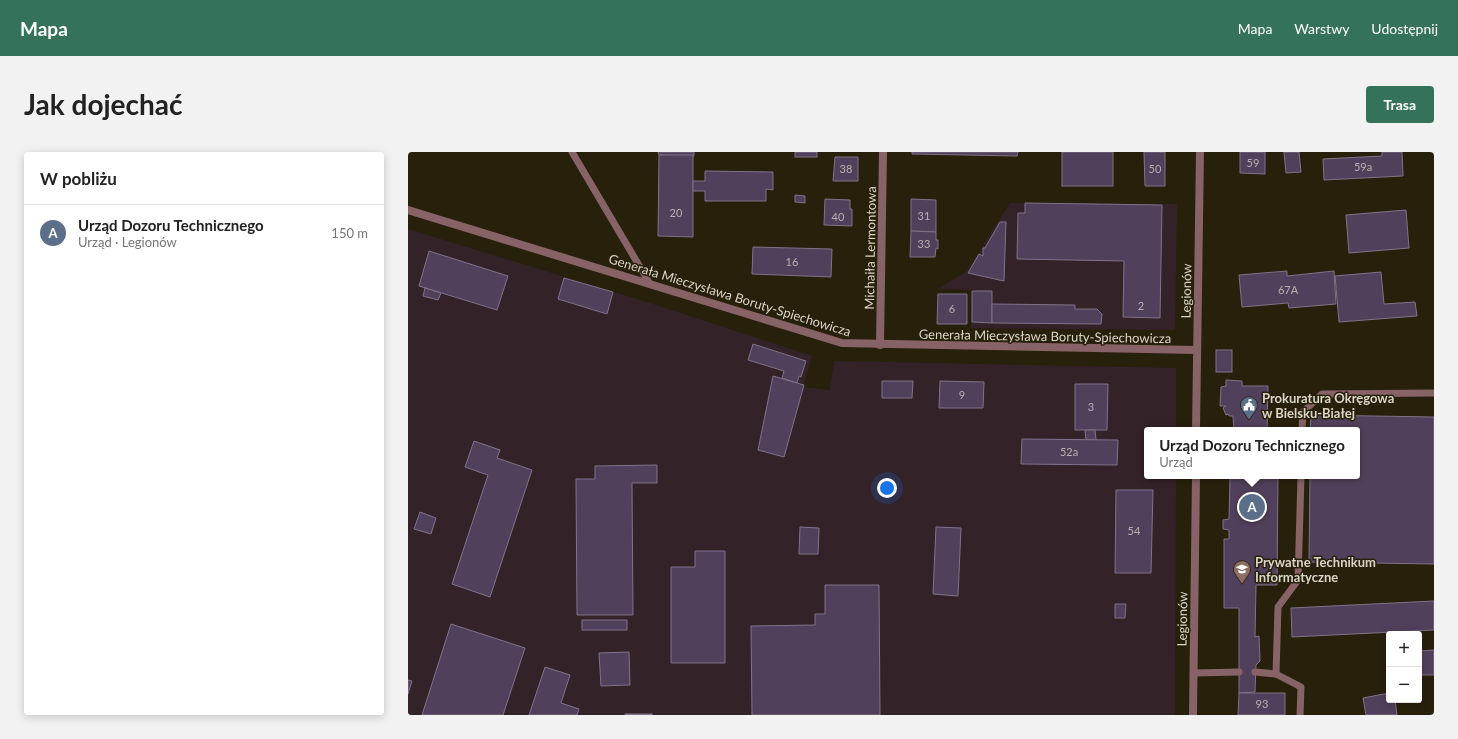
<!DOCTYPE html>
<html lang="pl">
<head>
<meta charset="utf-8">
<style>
  :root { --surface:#fff; --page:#f2f2f2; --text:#222; --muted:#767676; --line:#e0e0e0; --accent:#347259 }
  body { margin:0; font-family:Lato,sans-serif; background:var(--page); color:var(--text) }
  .controls { position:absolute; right:12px; bottom:12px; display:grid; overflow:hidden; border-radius:4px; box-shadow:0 2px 10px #0003 }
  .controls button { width:36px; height:36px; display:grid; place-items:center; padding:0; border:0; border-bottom:1px solid var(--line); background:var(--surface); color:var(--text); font:20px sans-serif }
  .you { position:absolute; left:479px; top:336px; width:14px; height:14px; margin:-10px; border:3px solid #fff; border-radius:50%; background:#1a73e8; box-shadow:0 0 0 6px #1a73e833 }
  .badge { display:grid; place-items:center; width:26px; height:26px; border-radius:50%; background:var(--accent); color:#fff; font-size:13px; font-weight:700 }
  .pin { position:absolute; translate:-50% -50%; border:2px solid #fff; box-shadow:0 1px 4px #0006 }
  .popup { position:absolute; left:736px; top:275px; width:216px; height:52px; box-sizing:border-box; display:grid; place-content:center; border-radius:4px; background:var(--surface); filter:drop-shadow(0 1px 3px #0005); font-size:13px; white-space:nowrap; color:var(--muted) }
  .popup b { font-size:15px; color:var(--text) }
  .popup::after { content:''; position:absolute; left:50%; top:100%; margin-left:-8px; border:8px solid transparent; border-top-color:var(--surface) }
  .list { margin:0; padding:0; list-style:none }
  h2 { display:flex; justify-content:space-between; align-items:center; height:52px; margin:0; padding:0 16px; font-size:17px }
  h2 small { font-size:13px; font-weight:400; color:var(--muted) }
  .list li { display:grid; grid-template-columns:26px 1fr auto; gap:12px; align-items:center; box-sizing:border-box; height:56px; padding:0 16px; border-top:1px solid var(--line) }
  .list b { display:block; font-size:15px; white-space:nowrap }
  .list p { margin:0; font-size:13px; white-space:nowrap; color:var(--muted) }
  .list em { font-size:13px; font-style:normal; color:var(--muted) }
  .map { position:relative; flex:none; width:1026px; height:563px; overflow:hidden; border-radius:4px }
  header { display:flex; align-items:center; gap:24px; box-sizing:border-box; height:56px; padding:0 20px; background:var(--accent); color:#fff }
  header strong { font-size:19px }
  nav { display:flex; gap:22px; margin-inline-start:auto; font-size:14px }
  .intro { display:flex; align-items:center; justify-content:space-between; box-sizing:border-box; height:96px; padding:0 24px }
  h1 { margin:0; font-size:28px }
  .button { padding:10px 18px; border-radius:4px; background:var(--accent); color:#fff; font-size:14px; font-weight:700 }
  main { display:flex; gap:24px; padding:0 24px }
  aside { flex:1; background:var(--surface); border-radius:4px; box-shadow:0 2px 10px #0003 }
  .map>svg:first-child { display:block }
  .industrial { fill:#342229 }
  .building { fill:#51405b; stroke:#807389 }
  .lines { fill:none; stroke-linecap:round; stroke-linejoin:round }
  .service { stroke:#876266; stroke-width:7 }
  .minor { stroke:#876266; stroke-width:8 }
  .labels { text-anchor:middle; stroke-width:3; stroke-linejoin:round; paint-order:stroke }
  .number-label { font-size:11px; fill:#b7b0ad }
  .street-label { font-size:13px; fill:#d9d6c8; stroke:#27200b }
  .poi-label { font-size:13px; font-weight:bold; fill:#d9d6c8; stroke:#27200b; text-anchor:start }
</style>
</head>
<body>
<header>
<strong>Mapa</strong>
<nav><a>Mapa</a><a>Warstwy</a><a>Udostępnij</a></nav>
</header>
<div class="intro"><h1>Jak dojechać</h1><a class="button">Trasa</a></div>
<main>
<aside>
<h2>W pobliżu<small></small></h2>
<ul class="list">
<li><span class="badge" style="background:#5c6f8a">A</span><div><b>Urząd Dozoru Technicznego</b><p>Urząd · Legionów</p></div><em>150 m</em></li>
</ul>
</aside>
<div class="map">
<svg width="1026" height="563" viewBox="0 0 1026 563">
  <rect width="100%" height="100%" fill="#27200b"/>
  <g class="industrial">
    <polygon points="602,51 769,52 767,178 563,176 564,138 530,137 559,119"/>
    <polygon points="0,77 242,151 404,204 395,235 422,238 426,209 768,216 768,278 739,278 739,324 768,324 767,563 0,563"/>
  </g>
  <g class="building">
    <polygon points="250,0 286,0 286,4 251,3"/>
    <rect x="387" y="0" width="22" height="5"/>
    <polygon points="504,0 610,0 609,4 504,2"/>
    <rect x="654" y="0" width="51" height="34"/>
    <polygon points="736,0 757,0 757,34 737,34"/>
    <polygon points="832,0 857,0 857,22 832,21"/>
    <polygon points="876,0 891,0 893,20 878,21"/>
    <polygon points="974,0 994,0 995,24 916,28 915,7 974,4"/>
    <polygon points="251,3 285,3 285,85 250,84"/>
    <polygon points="427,5 450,5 450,29 425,29"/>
    <polygon points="297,19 365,20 365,38 358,37 358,49 297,49 297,39 285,39 285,29 297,29"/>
    <polygon points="387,43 397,44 397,51 387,50"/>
    <polygon points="417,47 442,48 442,57 444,57 444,74 416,73"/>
    <polygon points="503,47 528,48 528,80 503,79"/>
    <polygon points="617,51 754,53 752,166 715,165 716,109 609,107 610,61 617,61"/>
    <polygon points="998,58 1001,96 941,101 938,63"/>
    <polygon points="592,70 598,70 596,129 560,121 571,102 575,104 575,96 577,96"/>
    <polygon points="503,79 528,80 528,88 530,88 530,97 528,96 527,105 502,105"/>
    <polygon points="345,95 424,97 423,125 344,122"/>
    <polygon points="21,99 100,124 89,158 11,134"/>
    <polygon points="879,119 879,124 926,119 928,152 881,156 880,151 834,155 831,123"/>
    <polygon points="973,120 976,152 1007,150 1009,164 931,170 927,124"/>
    <polygon points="156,126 205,140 199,162 150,147"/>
    <polygon points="17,136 33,141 30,148 15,144"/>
    <polygon points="564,139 584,139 584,171 564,170"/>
    <polygon points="530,142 559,142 559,172 529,172"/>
    <polygon points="584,152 667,153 667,157 689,157 694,162 693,172 584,171"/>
    <polygon points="345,192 398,209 393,225 391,224 389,231 374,226 376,219 340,208"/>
    <rect x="808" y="198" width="16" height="22"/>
    <polygon points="365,224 396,233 376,305 350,298"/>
    <polygon points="818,228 834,229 834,234 860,234 859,278 826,278 825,264 821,264 820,262 818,263 815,256 818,254 812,254 813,235 818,234"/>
    <polygon points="474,229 505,229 504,246 474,246"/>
    <polygon points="532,229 576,230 575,256 531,256"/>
    <polygon points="667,232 700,232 699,278 667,278"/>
    <polygon points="903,263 1026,265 1026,412 901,410 902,324 949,324 949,278 902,278"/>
    <polygon points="677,278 687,278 688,288 678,288"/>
    <polygon points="614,287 710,288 709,313 613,312"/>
    <polygon points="66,289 92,298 89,306 124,318 82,445 44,432 80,323 57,315"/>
    <polygon points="249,313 249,331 224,331 225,463 169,463 168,327 187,327 187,314"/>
    <polygon points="834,324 870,324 869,433 848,433 847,485 851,484 852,509 848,513 847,540 831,541 831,456 816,456 816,387 821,387 821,378 815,377 815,368 821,367 822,326 834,326"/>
    <polygon points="708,338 745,338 743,421 707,421"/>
    <polygon points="12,360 28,366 23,382 6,377"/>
    <polygon points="392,375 411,376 410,402 391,402"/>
    <polygon points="528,375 553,376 550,444 525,442"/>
    <polygon points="287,399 317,399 317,511 263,511 263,415 287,415"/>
    <polygon points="417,433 471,433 472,563 344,563 343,474 407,473 407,462 417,462"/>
    <polygon points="1026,449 1026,478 884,485 883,456"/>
    <polygon points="707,452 718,452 717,466 707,466"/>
    <rect x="174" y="468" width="45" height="10"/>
    <polygon points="43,472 117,496 95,563 14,563"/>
    <polygon points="1026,498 1026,523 1011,523 1011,499"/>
    <polygon points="221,500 222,533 193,534 191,501"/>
    <polygon points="137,515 162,523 153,551 171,557 169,563 121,563"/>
    <polygon points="0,528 4,529 0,542"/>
    <polygon points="831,541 877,541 877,563 830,563"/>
    <polygon points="981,541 981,548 987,548 989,563 958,563 955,546"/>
    <rect x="217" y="562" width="27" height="1"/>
  </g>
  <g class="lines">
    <g class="service">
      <polyline points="164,0 242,132"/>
      <polyline points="894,278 895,260 914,242 1026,241"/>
      <polyline points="847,520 868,522 870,455 890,428 893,324"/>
      <polyline points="786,521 831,520"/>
      <polyline points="868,522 893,535 892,563"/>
    </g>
    <g class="minor">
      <polyline points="0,58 434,191 789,198"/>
      <polyline points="472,193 475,0"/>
      <polyline points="788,278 792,0"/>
      <polyline points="785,563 788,324"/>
    </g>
  </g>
  <defs>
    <g id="civic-pin" transform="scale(0.9)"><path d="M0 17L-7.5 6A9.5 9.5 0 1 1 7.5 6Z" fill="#5c6f8a" stroke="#27200b"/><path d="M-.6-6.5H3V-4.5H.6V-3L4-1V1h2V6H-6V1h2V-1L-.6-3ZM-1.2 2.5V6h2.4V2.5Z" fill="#fff"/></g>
    <g id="school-pin" transform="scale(0.9)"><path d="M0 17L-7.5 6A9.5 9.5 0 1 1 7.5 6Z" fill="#8d6e63" stroke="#27200b"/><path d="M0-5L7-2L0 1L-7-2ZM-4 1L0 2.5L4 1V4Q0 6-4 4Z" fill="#fff"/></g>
  </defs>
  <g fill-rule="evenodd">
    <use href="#civic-pin" x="841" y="253"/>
    <use href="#school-pin" x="834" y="417"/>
  </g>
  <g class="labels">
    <g class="number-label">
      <text x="845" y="15">59</text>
      <text x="955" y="19">59a</text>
      <text x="438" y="21">38</text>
      <text x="747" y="21">50</text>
      <text x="268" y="65">20</text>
      <text x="516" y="68">31</text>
      <text x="430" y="69">40</text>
      <text x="516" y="96">33</text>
      <text x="384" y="114">16</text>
      <text x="880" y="142">67A</text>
      <text x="733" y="158">2</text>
      <text x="544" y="161">6</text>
      <text x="554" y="247">9</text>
      <text x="683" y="259">3</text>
      <text x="661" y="304">52a</text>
      <text x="726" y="383">54</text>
      <text x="854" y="556">93</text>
    </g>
    <g class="street-label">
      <text transform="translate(462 96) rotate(-89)" y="5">Michaiła Lermontowa</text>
      <text transform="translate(778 139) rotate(-89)" y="5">Legionów</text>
      <text transform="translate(322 143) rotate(17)" y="5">Generała Mieczysława Boruty-Spiechowicza</text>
      <text transform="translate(637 184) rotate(1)" y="5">Generała Mieczysława Boruty-Spiechowicza</text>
      <text transform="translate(774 467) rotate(-89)" y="5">Legionów</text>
    </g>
    <g class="poi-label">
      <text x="854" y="251">Prokuratura Okręgowa<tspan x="854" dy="15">w Bielsku-Białej</tspan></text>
      <text x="847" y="415">Prywatne Technikum<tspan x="847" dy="15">Informatyczne</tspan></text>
    </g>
  </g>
</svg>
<div class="controls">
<button>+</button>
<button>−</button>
</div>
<div class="you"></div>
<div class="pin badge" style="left:844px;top:355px;background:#5c6f8a">A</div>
<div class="popup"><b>Urząd Dozoru Technicznego</b>Urząd</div>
</div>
</main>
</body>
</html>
